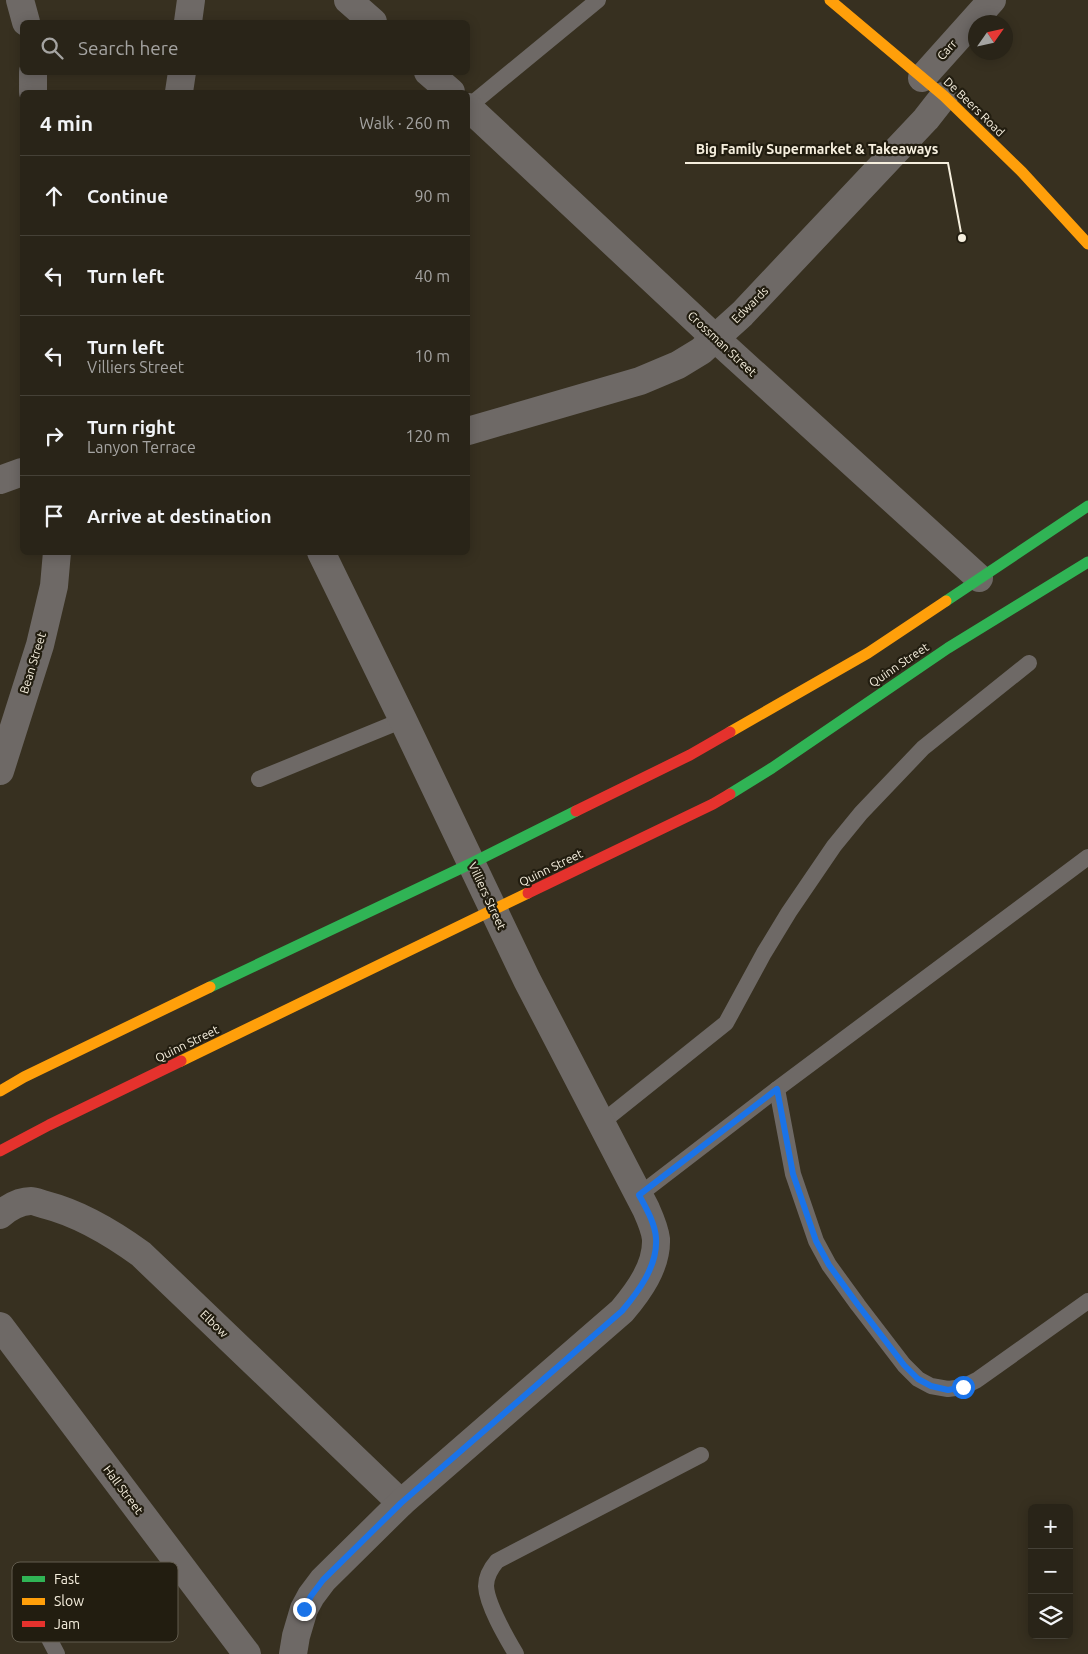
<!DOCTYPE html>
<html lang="en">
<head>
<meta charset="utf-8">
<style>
  :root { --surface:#292418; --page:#312c21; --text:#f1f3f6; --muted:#a5a4a2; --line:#454137 }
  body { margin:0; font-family:Ubuntu,sans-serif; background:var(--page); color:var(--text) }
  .controls { position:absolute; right:15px; bottom:15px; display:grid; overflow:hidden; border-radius:8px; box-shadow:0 2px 12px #0003 }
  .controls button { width:45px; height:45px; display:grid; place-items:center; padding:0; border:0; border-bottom:1px solid var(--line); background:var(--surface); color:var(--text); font:25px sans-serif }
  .compass { position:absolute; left:968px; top:15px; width:45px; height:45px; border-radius:50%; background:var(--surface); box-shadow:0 2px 12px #0003; rotate:56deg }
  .stop { position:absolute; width:15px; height:15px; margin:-11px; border:4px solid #1a73e8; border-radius:50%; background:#fff }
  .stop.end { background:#1a73e8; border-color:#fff; box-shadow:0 1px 5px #0008 }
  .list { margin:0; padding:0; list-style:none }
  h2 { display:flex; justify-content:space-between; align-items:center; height:65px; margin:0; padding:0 20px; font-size:21px }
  h2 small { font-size:16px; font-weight:400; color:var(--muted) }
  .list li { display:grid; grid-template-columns:32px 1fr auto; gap:15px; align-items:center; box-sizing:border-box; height:80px; padding:0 20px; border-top:1px solid var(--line) }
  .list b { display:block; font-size:19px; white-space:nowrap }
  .list p { margin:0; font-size:16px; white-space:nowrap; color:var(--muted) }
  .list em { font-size:16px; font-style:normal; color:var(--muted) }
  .icon { flex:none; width:28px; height:28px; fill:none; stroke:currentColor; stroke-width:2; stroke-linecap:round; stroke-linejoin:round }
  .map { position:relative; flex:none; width:1088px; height:1654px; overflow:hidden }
  .search { position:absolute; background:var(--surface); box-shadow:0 2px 12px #0003; left:20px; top:20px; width:450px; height:55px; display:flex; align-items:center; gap:12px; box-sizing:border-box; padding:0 18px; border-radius:8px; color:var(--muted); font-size:19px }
  .panel { position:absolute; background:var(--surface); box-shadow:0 2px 12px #0003; left:20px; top:90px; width:450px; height:465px; border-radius:8px }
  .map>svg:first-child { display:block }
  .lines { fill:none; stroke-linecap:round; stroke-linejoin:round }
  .lane { stroke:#6e6966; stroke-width:16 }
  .street { stroke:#6e6966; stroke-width:28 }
  .fast { stroke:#30b455; stroke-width:11 }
  .slow { stroke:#ff9f0a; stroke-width:11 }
  .jam { stroke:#e5322d; stroke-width:11 }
  .route { stroke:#1a73e8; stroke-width:6 }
  .labels { text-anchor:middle; stroke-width:4.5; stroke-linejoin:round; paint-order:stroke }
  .street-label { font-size:12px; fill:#f6efde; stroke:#221d10 }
  .key { fill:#221d10; stroke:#625c4e; stroke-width:1 }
  .key-label { font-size:14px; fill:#f6efde }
  .leader { fill:none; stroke:#f6efde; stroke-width:2 }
  .callout-dot { fill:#f6efde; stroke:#221d10; stroke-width:2 }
  .callout-label { font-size:14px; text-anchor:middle; font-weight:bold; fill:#f6efde; stroke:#221d10; stroke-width:4.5; stroke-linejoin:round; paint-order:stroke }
</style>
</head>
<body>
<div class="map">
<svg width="1088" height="1654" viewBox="0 0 1088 1654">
  <rect width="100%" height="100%" fill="#373020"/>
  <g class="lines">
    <g class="lane">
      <polyline points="468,107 598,0"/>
      <polyline points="259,779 403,720"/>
      <polyline points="777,1089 793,1174 816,1241 829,1265 858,1305 904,1365 918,1379 931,1386 948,1389 963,1387 977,1380 1088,1301"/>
      <polyline points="601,1123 726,1023 764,953 789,912 834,846 861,813 923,748 1029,663"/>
      <polyline points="639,1195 777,1089 1088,857"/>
      <polyline points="46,1633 57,1654"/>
      <path d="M516,1654C506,1637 487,1605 486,1586C486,1576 491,1568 497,1561L701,1455"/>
    </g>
    <g class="street">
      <polyline points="20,0 26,22"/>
      <polyline points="348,0 373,22"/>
      <polyline points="188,22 191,0"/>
      <polyline points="33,72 33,92"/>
      <polyline points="428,72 451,92"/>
      <polyline points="922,78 992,0"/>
      <polyline points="179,92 182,72"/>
      <polyline points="468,107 715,338 979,578"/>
      <polyline points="468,431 640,381 678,365 701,351 742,314 926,119 944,96"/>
      <polyline points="0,480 22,472"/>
      <polyline points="0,771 40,645 54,586 57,552"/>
      <path d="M0,1215C8,1208 19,1201 31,1201C35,1201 41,1204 46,1205C81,1214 112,1233 141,1254L401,1503"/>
      <polyline points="0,1326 247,1654"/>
      <path d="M293,1654L296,1636L304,1609L311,1596L323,1580L401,1503L622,1311C639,1291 657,1266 656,1239C655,1229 650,1218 646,1209L527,980L403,720L321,552"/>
    </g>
    <g class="fast">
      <polyline points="946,601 1088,506"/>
      <polyline points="730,794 772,768 948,648 1088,562"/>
      <polyline points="210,987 472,863 576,811"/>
    </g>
    <g class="slow">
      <polyline points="830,0 944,96 1022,172 1088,244"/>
      <polyline points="730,732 868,653 946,601"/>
      <polyline points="181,1061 528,893"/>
      <polyline points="0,1091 24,1077 210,987"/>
    </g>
    <g class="jam">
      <polyline points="576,811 690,755 730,732"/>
      <polyline points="528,893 713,804 730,794"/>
      <polyline points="0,1151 49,1125 181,1061"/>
    </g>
  </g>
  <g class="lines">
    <path class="route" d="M304,1609L311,1596L323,1580L401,1503L622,1311C638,1292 658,1266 656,1238C655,1223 646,1208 639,1195L777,1089L793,1174L816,1241L829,1265L858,1305L904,1365L918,1379L931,1386L948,1390L963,1387"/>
  </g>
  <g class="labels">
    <g class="street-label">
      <text transform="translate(947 50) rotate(-48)" y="4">Carr</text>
      <text transform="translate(974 107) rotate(44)" y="4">De Beers Road</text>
      <text transform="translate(750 305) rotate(-45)" y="4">Edwards</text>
      <text transform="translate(722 344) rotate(43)" y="4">Crossman Street</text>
      <text transform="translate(33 663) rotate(-73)" y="4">Bean Street</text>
      <text transform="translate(899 665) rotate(-34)" y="4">Quinn Street</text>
      <text transform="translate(551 868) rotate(-26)" y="4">Quinn Street</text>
      <text transform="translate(487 896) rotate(65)" y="4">Villiers Street</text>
      <text transform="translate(187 1044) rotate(-26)" y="4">Quinn Street</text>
      <text transform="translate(214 1324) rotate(44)" y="4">Elbow</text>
      <text transform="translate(123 1490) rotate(53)" y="4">Hall Street</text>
    </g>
  </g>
  <rect x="12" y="1562" width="166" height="80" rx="8" class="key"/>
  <rect x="22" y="1576" width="23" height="6" fill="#30b455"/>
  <rect x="22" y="1598" width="23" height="7" fill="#ff9f0a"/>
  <rect x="22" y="1621" width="23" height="6" fill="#e5322d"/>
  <g class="key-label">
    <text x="54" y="1584">Fast</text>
    <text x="54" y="1606">Slow</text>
    <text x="54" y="1629">Jam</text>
  </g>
  <path class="leader" d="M962 238L948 163H685"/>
  <circle class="callout-dot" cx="962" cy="238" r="5"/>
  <g class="callout-label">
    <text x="817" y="154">Big Family Supermarket &amp; Takeaways</text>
  </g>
</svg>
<div class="controls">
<button>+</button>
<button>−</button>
<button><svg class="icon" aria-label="layers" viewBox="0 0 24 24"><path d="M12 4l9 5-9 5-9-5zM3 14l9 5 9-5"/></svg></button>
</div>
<svg class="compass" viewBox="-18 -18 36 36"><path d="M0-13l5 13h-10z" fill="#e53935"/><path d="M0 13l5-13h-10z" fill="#a5a4a2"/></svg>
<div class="stop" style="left:963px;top:1387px"></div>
<div class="stop end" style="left:304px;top:1609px"></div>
<div class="search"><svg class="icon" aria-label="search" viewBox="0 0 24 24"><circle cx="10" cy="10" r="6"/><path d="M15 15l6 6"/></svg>Search here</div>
<section class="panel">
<h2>4 min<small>Walk · 260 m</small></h2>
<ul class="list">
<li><svg class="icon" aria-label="ahead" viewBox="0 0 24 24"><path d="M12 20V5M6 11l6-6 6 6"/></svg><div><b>Continue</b></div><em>90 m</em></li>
<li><svg class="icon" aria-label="left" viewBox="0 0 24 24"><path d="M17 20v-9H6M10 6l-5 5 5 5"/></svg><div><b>Turn left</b></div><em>40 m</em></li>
<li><svg class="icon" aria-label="left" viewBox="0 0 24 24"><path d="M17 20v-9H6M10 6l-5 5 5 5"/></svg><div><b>Turn left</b><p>Villiers Street</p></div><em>10 m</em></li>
<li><svg class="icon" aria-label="right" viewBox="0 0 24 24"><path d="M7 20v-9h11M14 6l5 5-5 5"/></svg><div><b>Turn right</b><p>Lanyon Terrace</p></div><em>120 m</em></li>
<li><svg class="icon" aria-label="arrive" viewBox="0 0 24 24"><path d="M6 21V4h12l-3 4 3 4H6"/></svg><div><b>Arrive at destination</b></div></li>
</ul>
</section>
</div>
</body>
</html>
